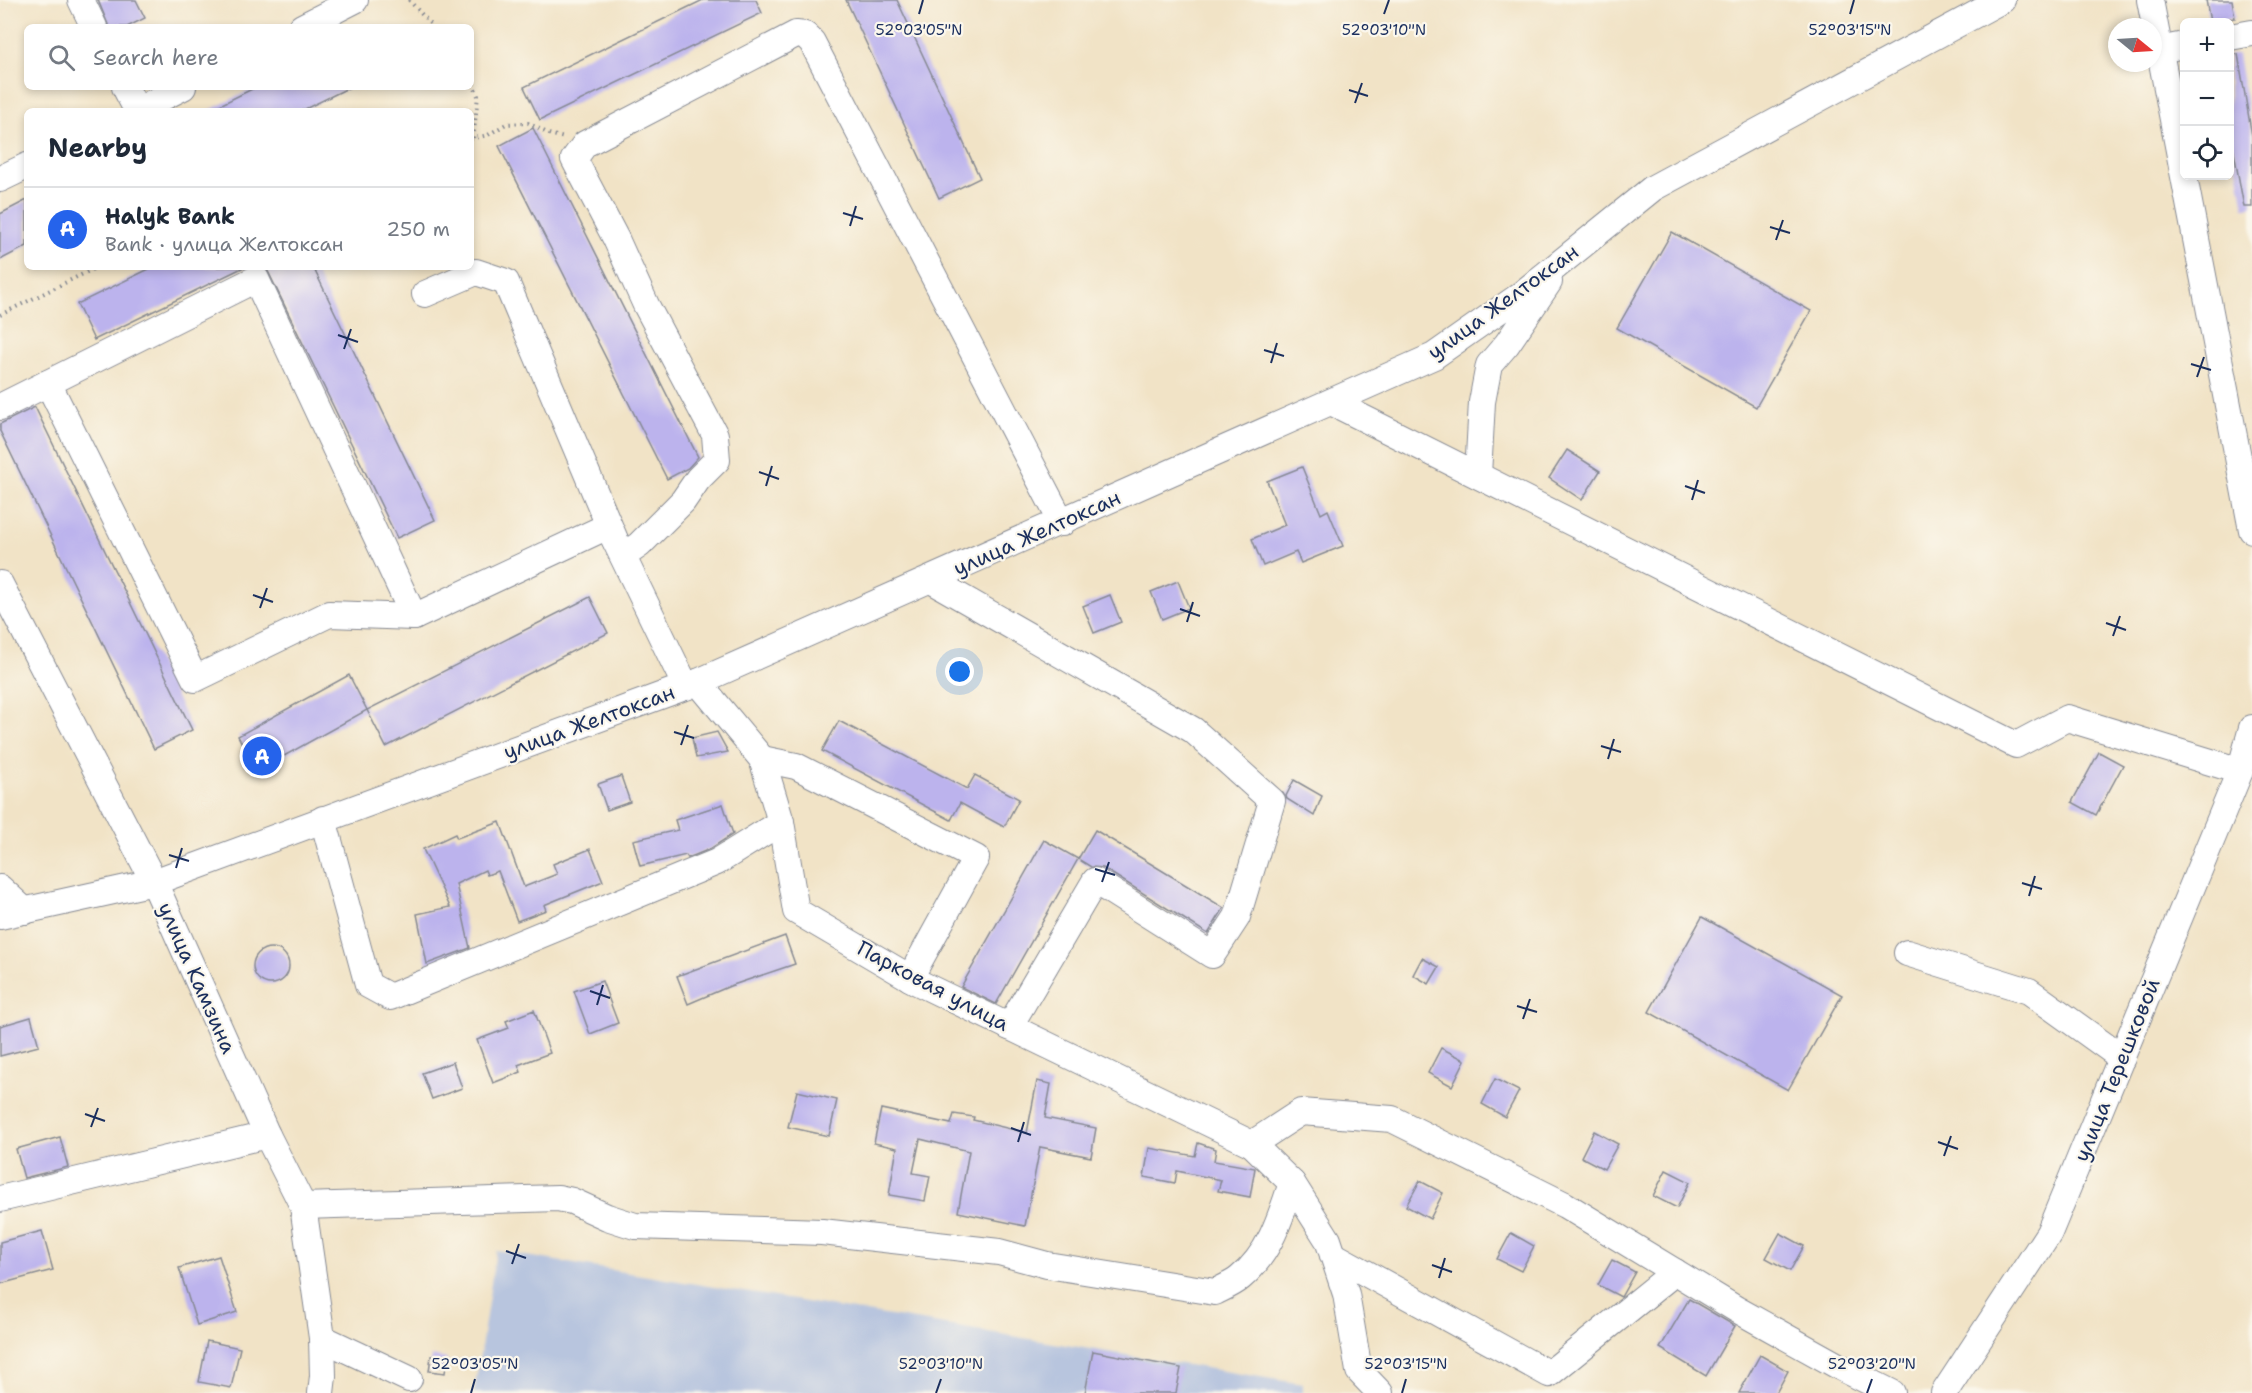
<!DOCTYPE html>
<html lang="en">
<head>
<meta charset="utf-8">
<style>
  :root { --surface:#fff; --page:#f6f6f7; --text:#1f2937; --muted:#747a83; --line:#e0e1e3; --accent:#2563eb }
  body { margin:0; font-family:"Shantell Sans",sans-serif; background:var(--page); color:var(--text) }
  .controls { position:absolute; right:18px; top:18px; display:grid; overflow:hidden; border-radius:9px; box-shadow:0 3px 9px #0003 }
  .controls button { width:54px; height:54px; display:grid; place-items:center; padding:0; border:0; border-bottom:2px solid var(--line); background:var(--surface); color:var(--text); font:30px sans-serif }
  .compass { position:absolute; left:2108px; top:18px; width:54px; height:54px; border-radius:50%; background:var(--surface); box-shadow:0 3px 9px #0003; rotate:108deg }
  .you { position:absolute; left:960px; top:672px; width:21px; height:21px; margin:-15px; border:4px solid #fff; border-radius:50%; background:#1a73e8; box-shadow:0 0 0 9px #1a73e833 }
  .badge { display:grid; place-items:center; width:39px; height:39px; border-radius:50%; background:var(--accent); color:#fff; font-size:20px; font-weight:700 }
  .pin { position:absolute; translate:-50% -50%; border:3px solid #fff; box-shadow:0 2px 6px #0006 }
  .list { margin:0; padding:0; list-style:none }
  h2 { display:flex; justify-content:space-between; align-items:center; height:78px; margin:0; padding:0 24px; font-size:26px }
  h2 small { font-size:20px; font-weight:400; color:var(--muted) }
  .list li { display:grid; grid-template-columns:39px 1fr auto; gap:18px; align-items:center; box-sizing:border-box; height:84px; padding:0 24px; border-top:2px solid var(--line) }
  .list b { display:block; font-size:22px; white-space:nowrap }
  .list p { margin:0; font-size:20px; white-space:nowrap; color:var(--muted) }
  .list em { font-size:20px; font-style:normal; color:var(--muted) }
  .icon { flex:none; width:33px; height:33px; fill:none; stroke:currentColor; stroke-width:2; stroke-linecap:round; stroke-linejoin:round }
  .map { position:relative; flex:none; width:2252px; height:1393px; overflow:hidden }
  .search { position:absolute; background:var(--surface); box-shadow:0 3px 9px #0003; left:24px; top:24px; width:450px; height:66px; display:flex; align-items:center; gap:15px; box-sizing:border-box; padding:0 21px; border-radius:9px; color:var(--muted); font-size:22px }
  .panel { position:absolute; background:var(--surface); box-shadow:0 3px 9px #0003; left:24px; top:108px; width:450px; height:162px; border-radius:9px }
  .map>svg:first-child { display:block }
  .industrial { fill:#b8c5de }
  .building { fill:#bcb3ed }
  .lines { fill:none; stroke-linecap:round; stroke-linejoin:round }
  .minor-casing { stroke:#868992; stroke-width:28 }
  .path { stroke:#868992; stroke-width:4; stroke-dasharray:1.5 4.5; stroke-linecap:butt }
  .minor { stroke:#fff; stroke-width:26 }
  .ticks { fill:none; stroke:#1b2f5e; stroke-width:2 }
  .labels { text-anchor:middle; stroke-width:4.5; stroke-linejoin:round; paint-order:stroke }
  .street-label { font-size:21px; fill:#1b2f5e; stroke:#fbf7ec }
  .ticks-label { font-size:15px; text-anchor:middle; fill:#1b2f5e; stroke:#fbf7ec; stroke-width:4.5; stroke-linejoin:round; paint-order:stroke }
</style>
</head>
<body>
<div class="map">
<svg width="2252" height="1393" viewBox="0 0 2252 1393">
  <rect width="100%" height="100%" fill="#fbf7ec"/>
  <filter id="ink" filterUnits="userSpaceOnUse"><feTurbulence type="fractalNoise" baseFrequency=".0167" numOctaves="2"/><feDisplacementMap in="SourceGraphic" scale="12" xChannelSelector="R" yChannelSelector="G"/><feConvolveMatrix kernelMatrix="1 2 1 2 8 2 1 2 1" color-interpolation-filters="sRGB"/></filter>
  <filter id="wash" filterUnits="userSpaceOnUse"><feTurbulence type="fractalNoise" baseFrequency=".008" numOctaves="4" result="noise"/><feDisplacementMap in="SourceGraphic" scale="24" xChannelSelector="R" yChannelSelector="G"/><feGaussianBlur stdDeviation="1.35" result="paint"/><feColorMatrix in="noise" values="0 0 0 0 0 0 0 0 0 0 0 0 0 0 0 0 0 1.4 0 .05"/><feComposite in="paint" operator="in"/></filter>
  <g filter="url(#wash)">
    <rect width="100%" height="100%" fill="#f1e3c6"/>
    <polygon class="industrial" points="496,1251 1303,1384 1303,1393 474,1393"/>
    <g id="blocks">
      <g class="building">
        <polygon points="98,0 136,0 145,18 127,27 109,27"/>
        <polygon points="703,0 756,0 762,13 540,120 524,87"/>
        <polygon points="846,0 897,0 980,178 939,198"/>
        <polygon points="2206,0 2232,0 2235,18 2210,22"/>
        <polygon points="2229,54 2238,54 2252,136 2252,207 2244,207 2229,125"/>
        <polygon points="256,87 350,87 301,111 208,111"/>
        <polygon points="533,128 698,457 688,468 667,479 499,146"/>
        <polygon points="27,200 27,246 0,260 0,214"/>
        <polygon points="1672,232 1811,311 1756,407 1617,328"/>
        <polygon points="153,267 244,267 94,340 77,304"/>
        <polygon points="266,267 313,267 435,520 397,538"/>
        <polygon points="35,407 192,730 154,749 0,431 0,424"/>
        <polygon points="1567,450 1600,471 1582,500 1549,478"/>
        <polygon points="1302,467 1321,514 1328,510 1343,546 1301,563 1296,552 1263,566 1252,539 1285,525 1267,481"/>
        <polygon points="1178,581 1189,608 1162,619 1151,592"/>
        <polygon points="1110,595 1121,622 1094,633 1083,606"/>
        <polygon points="590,597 608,633 386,747 367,710"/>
        <polygon points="349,675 367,710 257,771 238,736"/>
        <polygon points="839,721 967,789 975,775 1019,799 1004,827 960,803 951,820 822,751"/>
        <polygon points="717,732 728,752 696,758 692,738"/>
        <polygon points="2099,752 2123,765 2096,815 2072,802"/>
        <polygon points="621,776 630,802 607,810 598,784"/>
        <polygon points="1294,780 1322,796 1314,816 1287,799 1286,796"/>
        <polygon points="723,804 733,834 710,849 688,858 686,855 640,866 633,840 678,830 675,820"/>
        <polygon points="500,822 524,887 557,874 553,864 590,849 603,881 544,905 546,910 517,921 498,871 487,875 485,870 456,884 470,948 427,964 417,914 450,907 423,849 455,834 457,838"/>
        <polygon points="1095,830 1224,908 1208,934 1103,868 1091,867 1078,859"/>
        <polygon points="1044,840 1078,859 996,1004 961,987"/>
        <polygon points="1702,917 1842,995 1788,1090 1649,1012"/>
        <polygon points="785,936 795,964 730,986 688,1004 677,976"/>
        <circle cx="271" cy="966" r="18"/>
        <polygon points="1422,958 1439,967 1429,984 1413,975"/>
        <polygon points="602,981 618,1023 590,1034 574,991"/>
        <polygon points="534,1010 550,1053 518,1065 521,1072 493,1083 477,1040 509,1028 506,1021"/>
        <polygon points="31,1017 39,1046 0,1056 0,1026"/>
        <polygon points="1441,1048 1465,1060 1452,1086 1428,1073"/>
        <polygon points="453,1062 462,1088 432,1099 422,1073"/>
        <polygon points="1495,1079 1519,1091 1505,1117 1482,1104"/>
        <polygon points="1037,1081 1051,1084 1045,1118 1096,1128 1091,1157 1040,1147 1025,1226 958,1212 969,1151 920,1139 913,1173 930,1176 925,1201 889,1195 897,1148 874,1143 881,1109 951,1124 954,1114 974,1117 973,1120 1027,1133"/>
        <polygon points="797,1091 837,1100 829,1136 788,1127"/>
        <polygon points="1594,1131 1618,1144 1604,1169 1581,1157"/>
        <polygon points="60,1137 68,1167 24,1178 16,1149"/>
        <polygon points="1198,1143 1216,1149 1214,1161 1255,1168 1250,1197 1218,1191 1221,1180 1177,1171 1175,1183 1144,1177 1149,1148 1195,1156"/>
        <polygon points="1666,1170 1690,1182 1677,1208 1653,1196"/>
        <polygon points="1420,1181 1443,1193 1430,1219 1406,1206"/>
        <polygon points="42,1231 53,1270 0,1284 0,1242"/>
        <polygon points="1511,1233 1534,1246 1521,1271 1497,1259"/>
        <polygon points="1780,1233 1804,1246 1790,1271 1766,1258"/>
        <polygon points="219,1256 237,1312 197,1325 179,1268"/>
        <polygon points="1612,1260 1635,1272 1621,1297 1598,1285"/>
        <polygon points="1689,1299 1735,1326 1706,1376 1660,1348"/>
        <polygon points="207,1341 240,1348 231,1388 199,1382"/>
        <polygon points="1093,1351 1181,1368 1176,1393 1085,1393"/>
        <polygon points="1760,1355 1788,1371 1776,1393 1739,1393"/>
        <polygon points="431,1356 447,1359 445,1373 429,1371"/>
      </g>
    </g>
  </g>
  <g filter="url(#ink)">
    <use href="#blocks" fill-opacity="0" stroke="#868992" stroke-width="1.5"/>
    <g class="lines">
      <g class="minor-casing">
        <g id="minor">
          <polyline points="81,0 94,27"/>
          <polyline points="2150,0 2252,530"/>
          <polyline points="302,27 355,0"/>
          <polyline points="2230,37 2252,33"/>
          <polyline points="2159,50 2184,45"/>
          <polyline points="125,87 137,110"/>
          <polyline points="136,111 183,87"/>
          <polyline points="0,179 27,166"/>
          <polyline points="425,294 476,272 506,282 616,542"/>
          <polyline points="48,383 195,679 329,614 414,617 608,526 686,687"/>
          <polyline points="1331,402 2016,745 2067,718 2240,771"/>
          <polyline points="0,407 256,279 414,617"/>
          <polyline points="1478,475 1482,402 1489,365 1507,344 1549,282"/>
          <polyline points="623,556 639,545 683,501 698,479 717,460 715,435 646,305 616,239 574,159 585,144 796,34 805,35 812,42 1062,523"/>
          <polyline points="931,580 1193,730 1272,801 1237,917 1212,955 1095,881 1009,1027"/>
          <polyline points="0,584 154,882 267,1135 303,1206 322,1338 323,1376 321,1393"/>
          <polyline points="698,682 762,759 781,822 796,911 917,982 1252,1144 1292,1183 1328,1240 1346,1294 1359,1371 1380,1393"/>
          <polyline points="762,759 796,766 976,858 910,978"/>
          <polyline points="323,819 368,985 390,997 717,862 781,822"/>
          <polyline points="0,888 25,911"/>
          <polyline points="0,916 154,882 698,682 1434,356 1518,297 1653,188 2002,0"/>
          <polyline points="1907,953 2029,991 2122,1058"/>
          <polyline points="1252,1144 1301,1112 1392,1119 1565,1205 1736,1309 1840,1367 1892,1393"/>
          <polyline points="0,1199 267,1135"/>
          <path d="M303,1206L558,1198L572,1201L607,1217L635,1226L822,1232L999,1252L1047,1265L1215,1292C1223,1288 1233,1284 1240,1278C1270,1253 1280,1219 1292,1183"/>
          <polyline points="1333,1255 1549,1374 1675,1272"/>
          <polyline points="322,1338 409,1379"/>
          <polyline points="1944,1393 2049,1233 2240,771 2252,728"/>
        </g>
      </g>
      <g class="path">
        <polyline points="409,0 433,27"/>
        <polyline points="471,78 478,96 473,139"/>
        <polyline points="471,139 488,135 506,124 528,123 549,134 564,138"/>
        <polyline points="0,315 97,267"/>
      </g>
      <use href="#minor" class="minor"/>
    </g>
  </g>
  <path class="ticks" d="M919,14L923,0M1384,14L1389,0M1850,14L1854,0M1349,90L1368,96M1355,103L1362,83M843,213L863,219M850,226L856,206M1770,227L1790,233M1776,240L1783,220M338,335L358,342M344,349L351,329M1264,350L1284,356M1271,363L1277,343M2191,364L2211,370M2197,377L2204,357M759,472L779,479M766,486L772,466M1685,486L1705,493M1692,500L1698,480M253,595L273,602M260,608L267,588M1180,609L1200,616M1187,622L1193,602M2106,623L2126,630M2113,636L2120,616M674,732L694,738M681,745L688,725M1601,746L1621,752M1608,759L1614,739M169,855L189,861M176,868L182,848M1095,869L1115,875M1102,882L1109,862M2022,883L2042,889M2029,896L2035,876M590,991L610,998M597,1005L603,985M1517,1006L1537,1012M1523,1019L1530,999M85,1114L105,1121M91,1127L98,1108M1011,1128L1031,1135M1018,1142L1024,1122M1938,1142L1958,1149M1944,1156L1951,1136M506,1251L526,1258M512,1264L519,1244M1432,1265L1452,1272M1439,1278L1445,1258M471,1393L475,1379M936,1393L941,1379M1402,1393L1406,1379M1867,1393L1872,1379"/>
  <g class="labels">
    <g class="street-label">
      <text transform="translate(1503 302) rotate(-36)" y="7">улица Желтоксан</text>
      <text transform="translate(1037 533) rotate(-24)" y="7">улица Желтоксан</text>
      <text transform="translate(589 722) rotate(-20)" y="7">улица Желтоксан</text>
      <text transform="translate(197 978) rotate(66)" y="7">улица Камзина</text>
      <text transform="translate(933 986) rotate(28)" y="7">Парковая улица</text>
      <text transform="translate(2117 1070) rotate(-68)" y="7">улица Терешковой</text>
    </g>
  </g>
  <g class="ticks-label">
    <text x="919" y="35">52°03'05"N</text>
    <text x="1384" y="35">52°03'10"N</text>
    <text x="1850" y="35">52°03'15"N</text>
    <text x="475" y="1369">52°03'05"N</text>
    <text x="1872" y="1369">52°03'20"N</text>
    <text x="941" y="1369">52°03'10"N</text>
    <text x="1406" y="1369">52°03'15"N</text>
  </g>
</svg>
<div class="controls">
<button>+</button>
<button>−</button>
<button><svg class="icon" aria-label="locate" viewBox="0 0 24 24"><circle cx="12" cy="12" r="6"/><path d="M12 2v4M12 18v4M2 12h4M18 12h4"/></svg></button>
</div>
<svg class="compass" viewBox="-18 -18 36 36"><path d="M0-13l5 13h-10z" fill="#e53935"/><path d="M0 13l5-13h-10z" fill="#747a83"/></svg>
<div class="you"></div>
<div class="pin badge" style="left:262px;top:756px">A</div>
<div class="search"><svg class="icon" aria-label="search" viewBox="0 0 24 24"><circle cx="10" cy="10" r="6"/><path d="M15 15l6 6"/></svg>Search here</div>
<section class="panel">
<h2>Nearby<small></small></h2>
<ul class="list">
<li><span class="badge">A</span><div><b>Halyk Bank</b><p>Bank · улица Желтоксан</p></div><em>250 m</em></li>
</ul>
</section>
</div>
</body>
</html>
